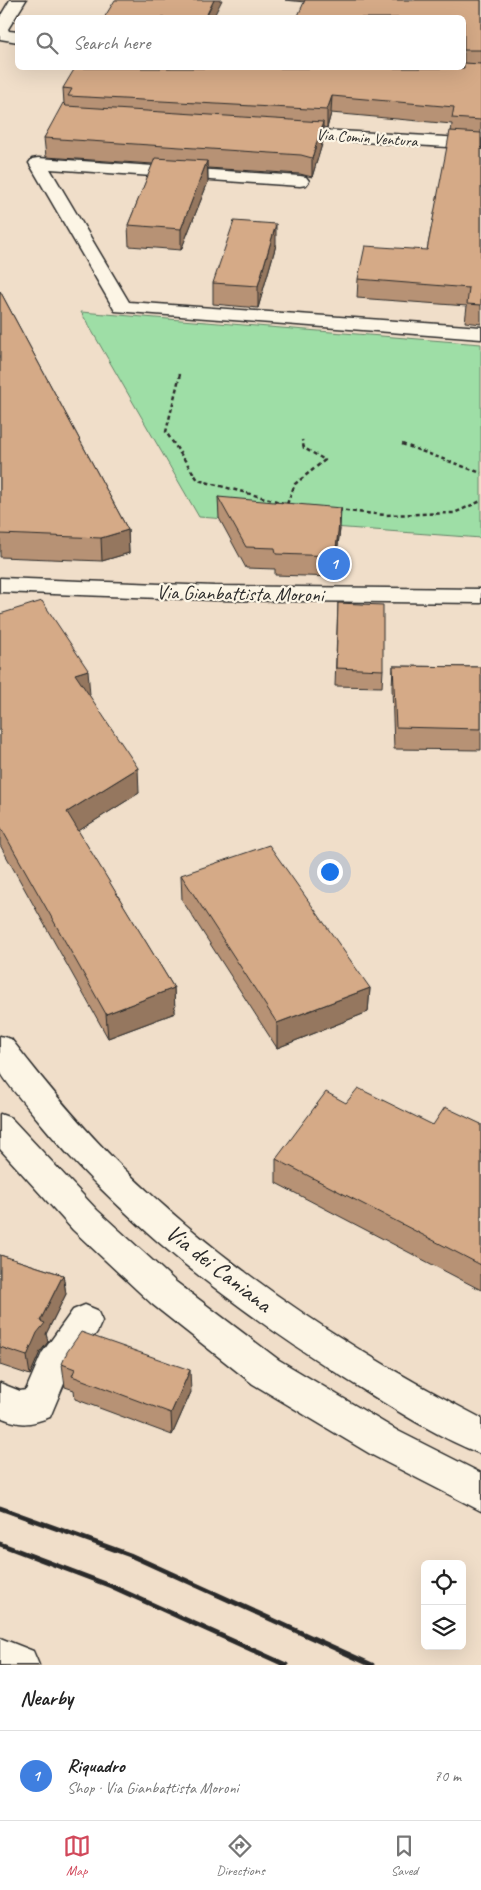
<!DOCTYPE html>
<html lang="en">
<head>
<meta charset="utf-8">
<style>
  :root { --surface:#fff; --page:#f6f6f6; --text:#222; --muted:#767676; --line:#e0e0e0; --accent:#d1495b }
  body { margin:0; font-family:Caveat,sans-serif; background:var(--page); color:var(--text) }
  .controls { position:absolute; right:15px; bottom:15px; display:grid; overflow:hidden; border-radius:8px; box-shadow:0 5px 20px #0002 }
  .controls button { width:45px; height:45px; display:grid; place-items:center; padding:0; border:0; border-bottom:1px solid var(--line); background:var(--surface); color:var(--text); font:25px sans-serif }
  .you { position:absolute; left:329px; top:871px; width:18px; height:18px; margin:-12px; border:4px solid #fff; border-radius:50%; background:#1a73e8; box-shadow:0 0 0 8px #1a73e833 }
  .badge { display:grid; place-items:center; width:32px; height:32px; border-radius:50%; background:var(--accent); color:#fff; font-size:16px; font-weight:700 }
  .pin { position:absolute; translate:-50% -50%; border:2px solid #fff; box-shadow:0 1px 5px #0006 }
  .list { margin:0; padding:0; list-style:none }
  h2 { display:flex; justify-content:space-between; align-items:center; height:65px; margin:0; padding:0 20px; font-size:21px }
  h2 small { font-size:16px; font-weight:400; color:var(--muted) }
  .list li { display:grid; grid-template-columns:32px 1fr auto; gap:15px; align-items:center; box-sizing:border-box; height:90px; padding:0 20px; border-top:1px solid var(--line) }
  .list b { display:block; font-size:19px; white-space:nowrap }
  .list p { margin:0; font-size:16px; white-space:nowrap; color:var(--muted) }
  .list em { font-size:16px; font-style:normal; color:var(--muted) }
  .icon { flex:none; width:28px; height:28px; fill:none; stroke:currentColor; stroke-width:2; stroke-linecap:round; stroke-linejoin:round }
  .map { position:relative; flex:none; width:481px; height:1665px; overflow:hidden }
  .search { position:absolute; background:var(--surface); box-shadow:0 5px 20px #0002; left:15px; right:15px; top:15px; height:55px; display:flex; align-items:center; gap:12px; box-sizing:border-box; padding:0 18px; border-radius:8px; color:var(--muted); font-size:19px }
  .sheet { height:155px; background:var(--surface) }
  nav { display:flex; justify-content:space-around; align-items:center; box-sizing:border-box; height:70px; border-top:1px solid var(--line); background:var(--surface); font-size:14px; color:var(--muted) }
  nav a { display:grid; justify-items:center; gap:2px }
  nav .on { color:var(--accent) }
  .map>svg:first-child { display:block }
  .green { fill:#9edea6; stroke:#648468 }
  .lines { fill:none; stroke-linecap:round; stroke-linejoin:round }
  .minor-casing { stroke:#2b2b2b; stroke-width:3 }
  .major-casing { stroke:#2b2b2b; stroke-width:3 }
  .path { stroke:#2b2b2b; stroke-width:2.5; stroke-dasharray:4 3; stroke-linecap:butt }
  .minor { fill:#fcf5e5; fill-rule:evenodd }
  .major { fill:#fcf5e5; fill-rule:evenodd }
  .rail { stroke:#2b2b2b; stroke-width:5 }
  .wall { fill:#b79274; stroke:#2b2b2b }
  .shaded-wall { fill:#95775e; stroke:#2b2b2b }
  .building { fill:#d5aa87; stroke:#2b2b2b }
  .labels { text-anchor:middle; stroke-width:4.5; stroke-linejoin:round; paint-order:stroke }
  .far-street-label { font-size:16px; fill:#2b2b2b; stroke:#fcf5e5 }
  .street-label { font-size:20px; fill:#2b2b2b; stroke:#fcf5e5 }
  .near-street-label { font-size:24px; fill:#2b2b2b; stroke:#fcf5e5 }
</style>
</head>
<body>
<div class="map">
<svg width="481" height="1665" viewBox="0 0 481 1665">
  <rect width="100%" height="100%" fill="#f0dec9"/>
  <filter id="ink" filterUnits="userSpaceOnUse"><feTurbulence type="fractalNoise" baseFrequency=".02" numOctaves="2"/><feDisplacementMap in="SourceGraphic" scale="10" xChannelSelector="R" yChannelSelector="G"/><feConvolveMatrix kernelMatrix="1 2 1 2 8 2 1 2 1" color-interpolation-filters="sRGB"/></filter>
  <g filter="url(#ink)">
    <polygon class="green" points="81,312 481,344 481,538 199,517"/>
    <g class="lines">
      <g class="minor-casing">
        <g id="minor">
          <polygon points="10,0 26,0 8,29 9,31 18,32 18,42 0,39 0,17"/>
          <polygon points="285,128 481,139 481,149 279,137 276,133 279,129"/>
          <polygon points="38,158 300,176 306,177 309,181 306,185 300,186 50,169 129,302 481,327 481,339 115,311 29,163 32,159"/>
          <polygon points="0,578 214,586 481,589 481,603 214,600 0,592"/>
          <path d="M85,1305L97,1310L102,1321L97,1332L68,1374L50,1417C29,1425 21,1426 0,1417V1383L20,1391L26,1390L42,1353L73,1310Z"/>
          <polygon points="0,1638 33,1651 39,1665 0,1665"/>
        </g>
      </g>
      <g class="major-casing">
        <g id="major">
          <path d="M0,1036L11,1039C46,1084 82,1128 123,1168C227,1269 352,1352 481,1418V1454C435,1436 391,1407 349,1381C232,1307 122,1223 34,1115C27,1106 2,1079 0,1070C0,1060 0,1046 0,1036Z"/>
          <polygon points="0,1114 11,1118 97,1210 176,1282 279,1360 398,1431 481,1473 481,1511 372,1455 253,1384 152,1304 73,1230 0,1149"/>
        </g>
      </g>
      <g class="path">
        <polyline points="180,374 166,432 198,480 284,503"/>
        <polyline points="402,444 481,473"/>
        <polyline points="287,504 295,484 325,460 304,448 302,440"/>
        <polyline points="338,510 385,515 454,513 481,501"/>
      </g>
      <use href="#minor" class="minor"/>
      <use href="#major" class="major"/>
      <g class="rail">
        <polyline points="0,1508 130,1555 372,1665"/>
        <polyline points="0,1544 111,1586 286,1665"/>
      </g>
    </g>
    <g class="wall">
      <polygon points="285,0 481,0 481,324 465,322 467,306 357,298 358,279 427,250 451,132 452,124 331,113 327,128 323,127 323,141 312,177 300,174 208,168 208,182 181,250 129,246 128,225 153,164 46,157 44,138 64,104 63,88 464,68 464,18"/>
      <polygon points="276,245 258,308 213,304 213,283"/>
      <polygon points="0,291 128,530 129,553 102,561 0,557"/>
      <polygon points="218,497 340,529 334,577 275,575 275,569 246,568 219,518"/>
      <polygon points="338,603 383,670 382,687 335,686"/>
      <polygon points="0,614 90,695 89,695 139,793 78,831 174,988 175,1013 108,1038 0,845"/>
      <polygon points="393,666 481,667 481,750 394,749 392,687"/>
      <polygon points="181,875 370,988 368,1012 277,1048 182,900"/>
      <polygon points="346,1103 433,1125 481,1124 481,1290 276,1183 276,1159"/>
      <polygon points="0,1255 63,1275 66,1294 46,1334 48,1342 40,1352 30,1375 0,1365"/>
      <polygon points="62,1364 191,1392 172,1435 75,1399 74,1390 65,1387"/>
    </g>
    <g class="shaded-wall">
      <polygon points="214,0 222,0 213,18 205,18"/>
      <polygon points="332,96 331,113 327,128 327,110"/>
      <polygon points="323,122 323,141 312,177 312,158"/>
      <polygon points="207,161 208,182 181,250 181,229"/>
      <polygon points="276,224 276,245 258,308 258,286"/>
      <polygon points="341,508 340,529 334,577 335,556"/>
      <polygon points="128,530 129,553 102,561 101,538"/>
      <polygon points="88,670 90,695 77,699 75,674"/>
      <polygon points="138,768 139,793 69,837 67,812"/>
      <polygon points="174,988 175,1013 108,1038 106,1014"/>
      <polygon points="370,988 368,1012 277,1048 277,1023"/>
      <polygon points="63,1275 66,1294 46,1334 48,1342 40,1352 30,1375 27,1356 40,1321"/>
      <polygon points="190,1370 191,1392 172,1435 171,1413"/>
    </g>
    <g class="building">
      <polygon points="115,0 214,0 205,18 104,18"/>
      <polygon points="305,0 481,0 481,50 464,50 464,18 297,18"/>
      <polygon points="464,63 481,64 481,120 452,118 454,107 332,96 327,110 68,96 72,89 63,88 75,68 464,68"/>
      <polygon points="63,103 66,106 323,122 312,158 301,155 44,138"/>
      <polygon points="450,131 481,133 481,305 467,304 469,288 358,279 365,246 427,250"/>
      <polygon points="155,158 207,161 181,229 128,225"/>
      <polygon points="234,221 276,224 258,286 213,283"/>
      <polygon points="0,291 128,530 101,538 0,534"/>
      <polygon points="218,497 341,508 335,556 276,554 275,548 246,547"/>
      <polygon points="42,601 88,670 75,674 138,768 67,812 174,988 106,1014 0,826 0,614"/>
      <polygon points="338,603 383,605 383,670 336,668"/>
      <polygon points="393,666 481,667 481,729 396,727"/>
      <polygon points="269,845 370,988 277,1023 181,875"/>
      <polygon points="358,1088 433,1125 445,1107 481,1124 481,1265 276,1159 326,1092 346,1103"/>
      <polygon points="0,1255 63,1275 40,1321 45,1323 37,1333 27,1356 0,1347"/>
      <polygon points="81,1332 190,1370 171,1413 72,1376 75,1369 62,1364 67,1352"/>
    </g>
  </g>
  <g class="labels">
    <g class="far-street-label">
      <text transform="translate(367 137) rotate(4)" y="6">Via Comin Ventura</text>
    </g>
    <g class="street-label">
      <text transform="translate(240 593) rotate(1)" y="7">Via Gianbattista Moroni</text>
    </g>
    <g class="near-street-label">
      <text transform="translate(219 1268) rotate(38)" y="8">Via dei Caniana</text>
    </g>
  </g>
</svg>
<div class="controls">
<button><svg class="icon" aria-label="locate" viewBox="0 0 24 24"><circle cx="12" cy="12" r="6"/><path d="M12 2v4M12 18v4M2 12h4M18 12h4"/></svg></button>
<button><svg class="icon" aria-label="layers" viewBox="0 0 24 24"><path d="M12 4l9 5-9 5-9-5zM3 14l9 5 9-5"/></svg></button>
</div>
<div class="you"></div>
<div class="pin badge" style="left:334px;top:564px;background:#3f7fe0">1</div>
<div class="search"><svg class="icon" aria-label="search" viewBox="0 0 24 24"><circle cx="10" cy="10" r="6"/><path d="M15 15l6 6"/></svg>Search here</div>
</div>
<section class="sheet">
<h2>Nearby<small></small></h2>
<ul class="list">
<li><span class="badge" style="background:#3f7fe0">1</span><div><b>Riquadro</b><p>Shop · Via Gianbattista Moroni</p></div><em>70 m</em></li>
</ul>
</section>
<nav>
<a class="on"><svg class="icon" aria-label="map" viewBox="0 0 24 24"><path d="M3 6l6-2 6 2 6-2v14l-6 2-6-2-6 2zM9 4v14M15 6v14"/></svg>Map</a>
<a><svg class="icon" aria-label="directions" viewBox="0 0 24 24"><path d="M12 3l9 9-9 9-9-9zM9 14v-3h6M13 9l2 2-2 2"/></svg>Directions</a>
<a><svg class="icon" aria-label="saved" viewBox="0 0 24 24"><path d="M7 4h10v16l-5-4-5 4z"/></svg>Saved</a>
</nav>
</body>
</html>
